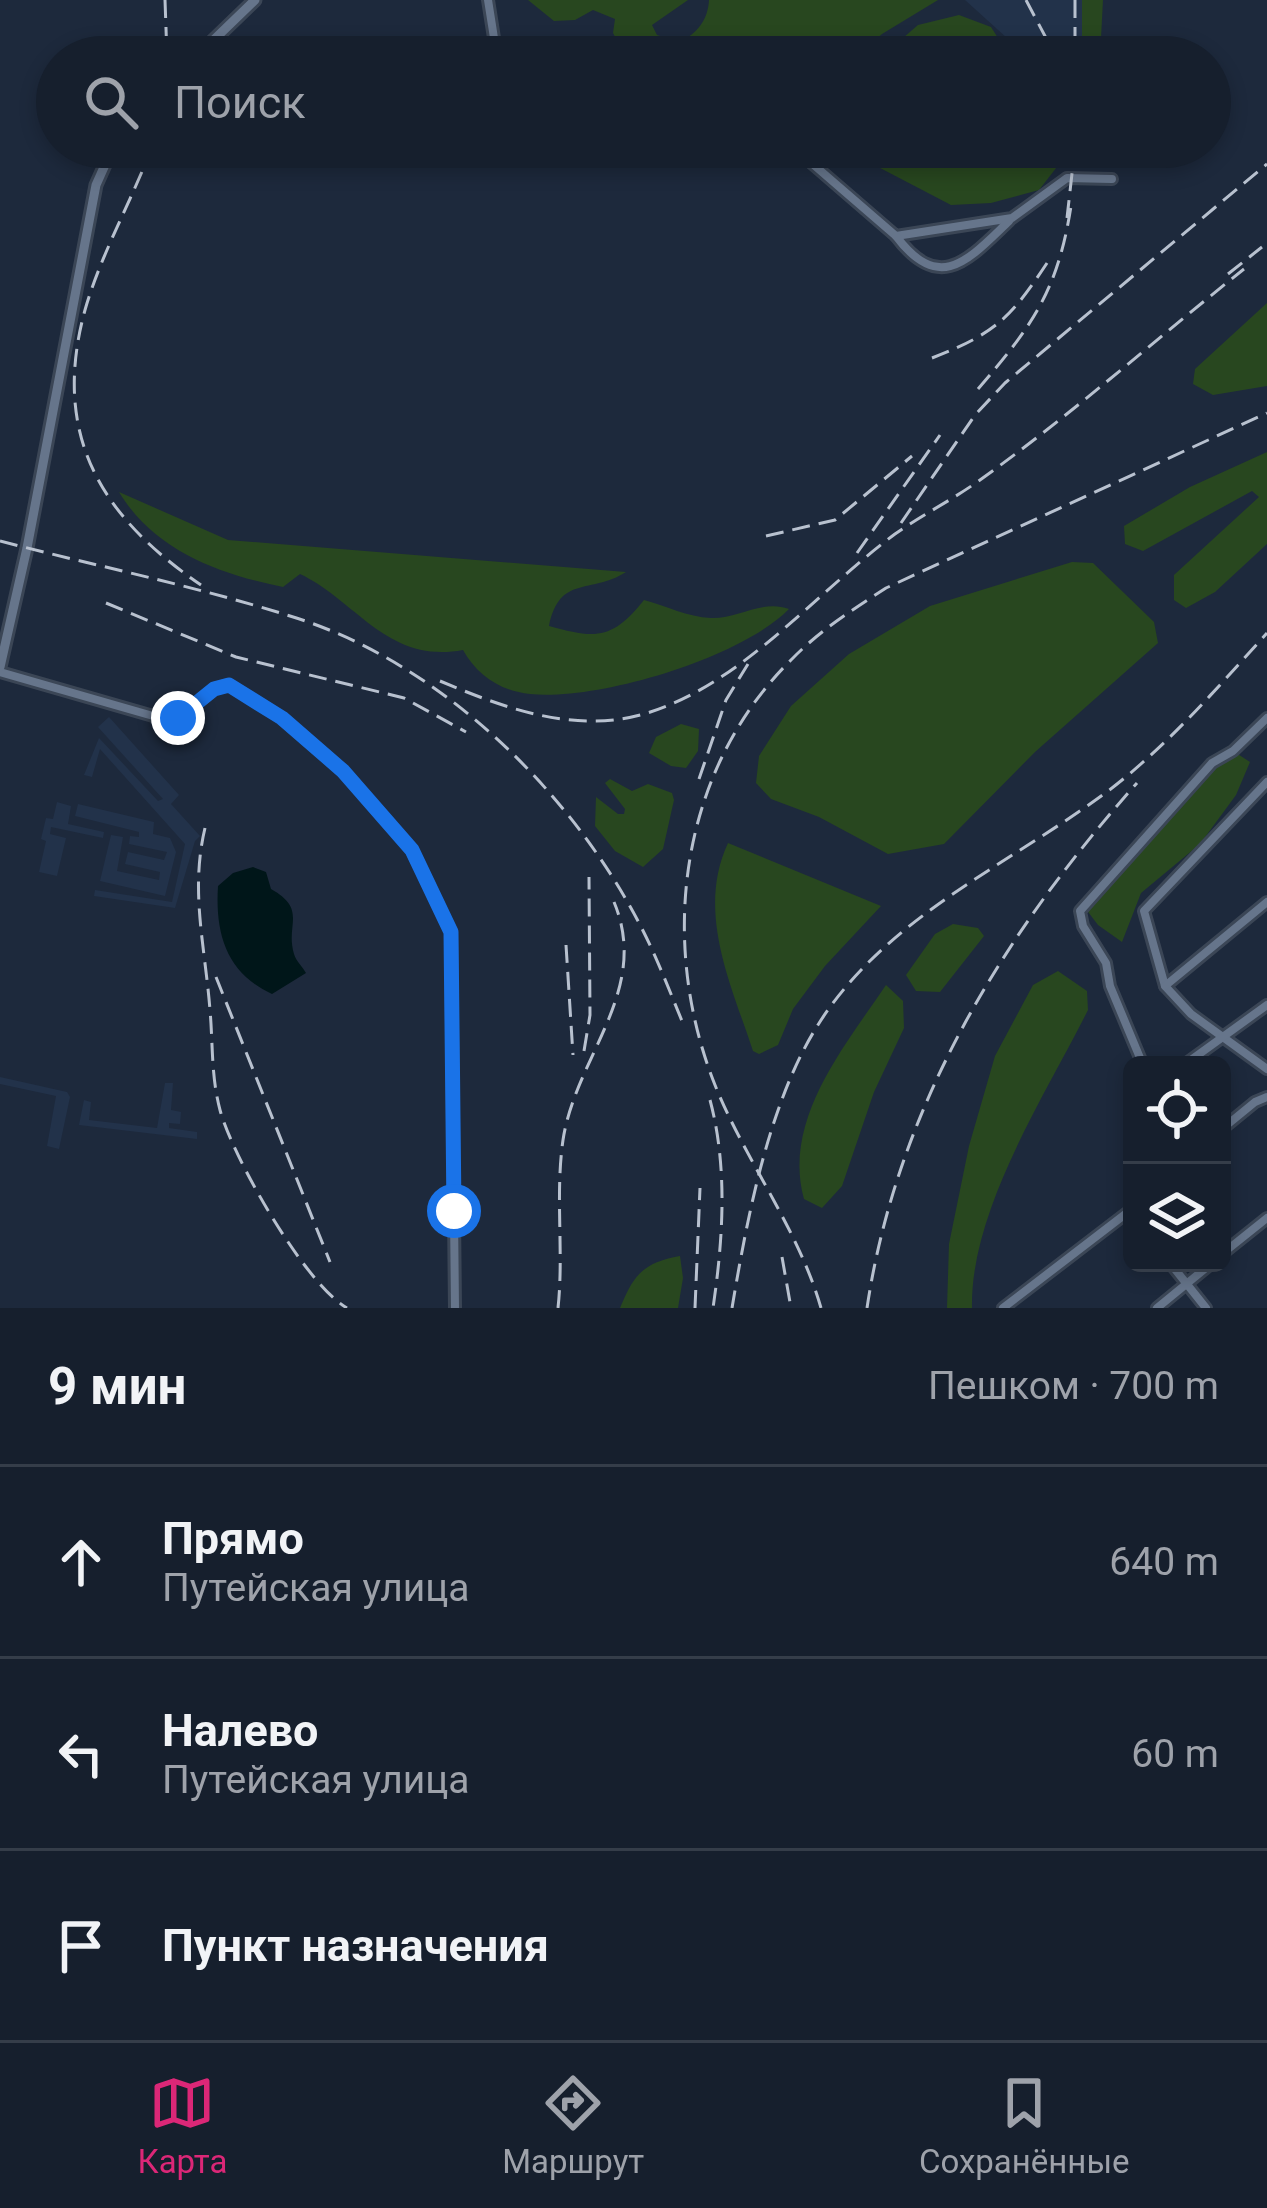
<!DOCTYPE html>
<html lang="ru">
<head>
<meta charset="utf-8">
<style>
  :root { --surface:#161f2d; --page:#1f2735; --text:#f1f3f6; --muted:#9ea2aa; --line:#353d49; --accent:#db2777 }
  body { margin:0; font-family:Roboto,sans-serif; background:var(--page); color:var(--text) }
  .controls { position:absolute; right:36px; bottom:36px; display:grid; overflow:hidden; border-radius:18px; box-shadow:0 6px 18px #0003 }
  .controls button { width:108px; height:108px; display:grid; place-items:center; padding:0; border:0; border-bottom:3px solid var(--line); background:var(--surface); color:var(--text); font:60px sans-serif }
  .stop { position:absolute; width:36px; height:36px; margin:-27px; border:9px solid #1a73e8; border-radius:50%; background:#fff }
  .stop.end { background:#1a73e8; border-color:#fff; box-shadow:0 3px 12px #0008 }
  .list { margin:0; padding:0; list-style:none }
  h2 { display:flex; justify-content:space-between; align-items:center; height:156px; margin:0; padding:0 48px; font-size:51px }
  h2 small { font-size:39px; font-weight:400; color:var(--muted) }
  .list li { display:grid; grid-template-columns:78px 1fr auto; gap:36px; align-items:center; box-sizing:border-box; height:192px; padding:0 48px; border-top:3px solid var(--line) }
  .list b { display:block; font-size:45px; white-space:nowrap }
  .list p { margin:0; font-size:39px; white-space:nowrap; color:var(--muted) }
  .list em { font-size:39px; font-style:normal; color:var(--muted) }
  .icon { flex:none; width:66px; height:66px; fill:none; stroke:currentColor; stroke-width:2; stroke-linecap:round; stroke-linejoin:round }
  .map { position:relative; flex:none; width:1267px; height:1308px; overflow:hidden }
  .search { position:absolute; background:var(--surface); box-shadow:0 6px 18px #0003; left:36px; right:36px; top:36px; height:132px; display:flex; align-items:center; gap:30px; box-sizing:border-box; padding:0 42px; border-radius:66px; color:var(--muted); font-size:45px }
  .sheet { height:732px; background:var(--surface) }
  nav { display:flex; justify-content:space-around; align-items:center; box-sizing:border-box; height:168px; border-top:3px solid var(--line); background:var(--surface); font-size:33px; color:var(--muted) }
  nav a { display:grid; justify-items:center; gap:6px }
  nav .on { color:var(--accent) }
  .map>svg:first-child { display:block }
  .built { fill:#22324a }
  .green { fill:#28471f }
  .water { fill:#001619 }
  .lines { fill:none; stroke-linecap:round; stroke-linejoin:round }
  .street-casing { stroke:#3b4656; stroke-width:14 }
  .secondary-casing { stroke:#3b4656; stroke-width:15 }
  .street { stroke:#66758b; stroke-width:8 }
  .secondary { stroke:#66758b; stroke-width:9 }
  .rail { stroke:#b8c1cf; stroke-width:3; stroke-dasharray:18 9; stroke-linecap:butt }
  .route { stroke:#1a73e8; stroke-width:15 }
</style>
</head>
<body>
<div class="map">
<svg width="1267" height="1308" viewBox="0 0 1267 1308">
  <rect width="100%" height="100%" fill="#1d293c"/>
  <g class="built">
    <polygon points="965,0 1089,0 1086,52 1028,57"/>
    <polygon points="109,717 179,795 171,804 200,836 195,841 175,908 94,896 95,890 172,902 185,844 100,749 92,777 84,775 99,738 158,801 163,799 98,727"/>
    <polygon points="57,802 71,806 68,824 104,832 103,838 51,827 50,834 66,838 57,876 39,872 46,841 41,839 46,818 53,819"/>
    <polygon points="78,804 154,822 153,834 170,838 176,852 165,896 100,881 111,835 123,837 117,871 159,880 160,872 125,864 128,852 164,860 167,852 129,844 130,836 139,837 139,832 75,816"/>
    <polygon points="0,1077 67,1092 70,1097 59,1149 47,1146 56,1096 0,1084"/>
    <polygon points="165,1083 173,1083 171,1110 181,1112 180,1124 169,1123 169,1128 197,1132 197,1139 79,1125 84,1100 91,1102 89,1120 157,1128"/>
  </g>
  <g class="green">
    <path d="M528,0H688L652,25L657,35L679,42C697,34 708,20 709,0H938L882,34L856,57H626L613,33L615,19L593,10L575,20L554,21Z"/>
    <polygon points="1082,0 1103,0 1100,57 1082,57"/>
    <polygon points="959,15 991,27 1010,57 881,57 918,25"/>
    <polygon points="856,147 1064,147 1060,163 1039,190 991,203 951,205 861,158"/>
    <polygon points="1267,303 1267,386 1213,395 1193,384 1195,369"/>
    <polygon points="1267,452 1267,544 1215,592 1186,608 1174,600 1174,575 1259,497 1252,491 1143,551 1125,544 1124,526 1190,487"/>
    <path d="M119,492L228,540L626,572C590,595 560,574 549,626C596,639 612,640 644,600C667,606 687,617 711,618C738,619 762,599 789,609C741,658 598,701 530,694C500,691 477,675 463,650C387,664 357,601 300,574L283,587C218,574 154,550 119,492Z"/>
    <polygon points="1072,562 1093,563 1154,622 1158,643 1035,752 944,844 888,854 819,817 771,799 756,783 759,756 791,706 849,654 930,606"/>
    <polygon points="681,724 699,729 698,751 686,768 671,766 649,753 656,737"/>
    <polygon points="1233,751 1250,762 1236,795 1200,844 1141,893 1122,942 1098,925 1082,904 1212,763"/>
    <polygon points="610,779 632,791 648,784 672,793 674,800 663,849 643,867 615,851 595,826 596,797 618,814 624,814 625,809 605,783"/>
    <path d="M728,843L881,906L825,966L793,1009L778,1045L759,1054L753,1051C731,984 696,912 728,843Z"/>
    <polygon points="953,924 978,928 984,936 940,992 916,991 906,975 935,934"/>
    <path d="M1058,971L1087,991L1088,1010C1045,1096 970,1210 972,1308H947L949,1244L969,1146L995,1056L1033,985Z"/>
    <path d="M886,985L903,1001L904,1028L874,1092L842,1186L822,1208L804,1199C782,1120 845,1046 886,985Z"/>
    <path d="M680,1256L683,1278L678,1308H620C634,1274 643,1263 680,1256Z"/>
  </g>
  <path class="water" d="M253,867L266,872L271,889C308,910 285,924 294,954C296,961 302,966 306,973L272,994C226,973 215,933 218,886L233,873Z"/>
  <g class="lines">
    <g class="street-casing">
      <g id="street">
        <polyline points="488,0 497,57"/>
        <polyline points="793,147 896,236 1012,218 1067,178 1112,179"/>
        <path d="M896,236C940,295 969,259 1009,221"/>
        <polyline points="0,672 174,722 214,689 229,685 282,718 343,771 412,850 451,932 455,1308"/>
        <polyline points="1267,782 1144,911 1165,986 1191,1014 1267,1069"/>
        <polyline points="1165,986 1267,902"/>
        <polyline points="1143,1065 1110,986 1106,963 1083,926 1080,911 1212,763 1233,751 1267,718"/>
        <polyline points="1184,1065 1267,1005"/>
        <polyline points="1222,1129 1255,1102 1267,1097"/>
        <polyline points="1222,1254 1267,1218"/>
        <polyline points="1170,1263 1206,1308"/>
        <polyline points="1003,1308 1132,1209"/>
        <polyline points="1157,1308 1212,1263"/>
      </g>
    </g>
    <g class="secondary-casing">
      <g id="secondary">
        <polyline points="196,57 255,0"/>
        <polyline points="0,667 27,548 96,185 113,147"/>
      </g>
    </g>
    <use href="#street" class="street"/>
    <use href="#secondary" class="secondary"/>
    <g class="rail">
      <polyline points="165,0 167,57"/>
      <polyline points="1026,0 1056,57"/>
      <polyline points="1075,0 1075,57"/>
      <path d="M152,147C131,202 101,254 85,310C51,434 100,516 201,585"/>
      <polyline points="1067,218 1075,147"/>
      <polyline points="1228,274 1262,247"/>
      <path d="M932,358C999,332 1012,316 1051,257"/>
      <path d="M978,389C1033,325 1058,290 1071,206"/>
      <polyline points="901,523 975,415 1005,383 1267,164"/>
      <polyline points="766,536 835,520 912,456"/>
      <path d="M0,541C96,566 195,586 290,616C438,661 567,787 638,921C655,953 668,987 682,1021"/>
      <polyline points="857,553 940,435"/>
      <polyline points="106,603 236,657 404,698 466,732"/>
      <path d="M440,681C504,708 574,734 644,714C742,685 814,594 895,534C922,515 952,500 980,480C1071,415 1156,339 1244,269"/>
      <polyline points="699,779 726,700 748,664"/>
      <path d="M205,828C190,891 205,946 210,1010C213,1044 211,1076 220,1110C233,1158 305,1284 347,1308"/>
      <polyline points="566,945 573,1055"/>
      <polyline points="216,977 330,1262"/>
      <polyline points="584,1051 590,1015 589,877"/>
      <path d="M710,1100C728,1167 723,1240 713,1308"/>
      <polyline points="782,1257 791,1308"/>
      <path d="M558,1308C564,1252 555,1196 563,1140C576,1055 651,991 614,902"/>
      <polyline points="695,1308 700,1188"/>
      <path d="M732,1308C747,1219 768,1106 816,1028C885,916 1010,865 1112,788C1170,743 1218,687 1267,633"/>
      <path d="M821,1308C798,1228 746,1162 715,1085C658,942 679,771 791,660C819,631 852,610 886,588L1267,413"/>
      <path d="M867,1308C897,1107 1004,932 1137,783"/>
    </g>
  </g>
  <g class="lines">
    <polyline class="route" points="178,718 214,689 229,685 282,718 343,771 412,850 451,932 454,1211"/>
  </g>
</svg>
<div class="controls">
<button><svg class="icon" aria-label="locate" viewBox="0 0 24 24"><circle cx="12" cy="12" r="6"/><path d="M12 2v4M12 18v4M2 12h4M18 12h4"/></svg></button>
<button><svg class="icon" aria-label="layers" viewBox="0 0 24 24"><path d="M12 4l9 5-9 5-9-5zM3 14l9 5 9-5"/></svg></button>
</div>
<div class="stop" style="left:454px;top:1211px"></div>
<div class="stop end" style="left:178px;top:718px"></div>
<div class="search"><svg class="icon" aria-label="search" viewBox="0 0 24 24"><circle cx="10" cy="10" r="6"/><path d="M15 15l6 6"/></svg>Поиск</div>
</div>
<section class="sheet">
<h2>9 мин<small>Пешком · 700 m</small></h2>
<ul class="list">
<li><svg class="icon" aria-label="ahead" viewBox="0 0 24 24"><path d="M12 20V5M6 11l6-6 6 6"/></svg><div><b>Прямо</b><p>Путейская улица</p></div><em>640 m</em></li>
<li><svg class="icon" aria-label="left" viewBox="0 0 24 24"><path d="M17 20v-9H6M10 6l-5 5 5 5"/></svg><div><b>Налево</b><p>Путейская улица</p></div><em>60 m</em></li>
<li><svg class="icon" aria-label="arrive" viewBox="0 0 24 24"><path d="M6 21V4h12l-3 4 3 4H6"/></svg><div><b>Пункт назначения</b></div></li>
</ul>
</section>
<nav>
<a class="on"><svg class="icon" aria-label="map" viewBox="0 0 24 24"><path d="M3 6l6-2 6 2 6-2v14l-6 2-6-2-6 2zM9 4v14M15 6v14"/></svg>Карта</a>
<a><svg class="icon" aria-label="directions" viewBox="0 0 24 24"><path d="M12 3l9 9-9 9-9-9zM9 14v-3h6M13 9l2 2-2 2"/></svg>Маршрут</a>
<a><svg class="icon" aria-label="saved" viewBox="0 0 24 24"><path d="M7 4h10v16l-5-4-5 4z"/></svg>Сохранённые</a>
</nav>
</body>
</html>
